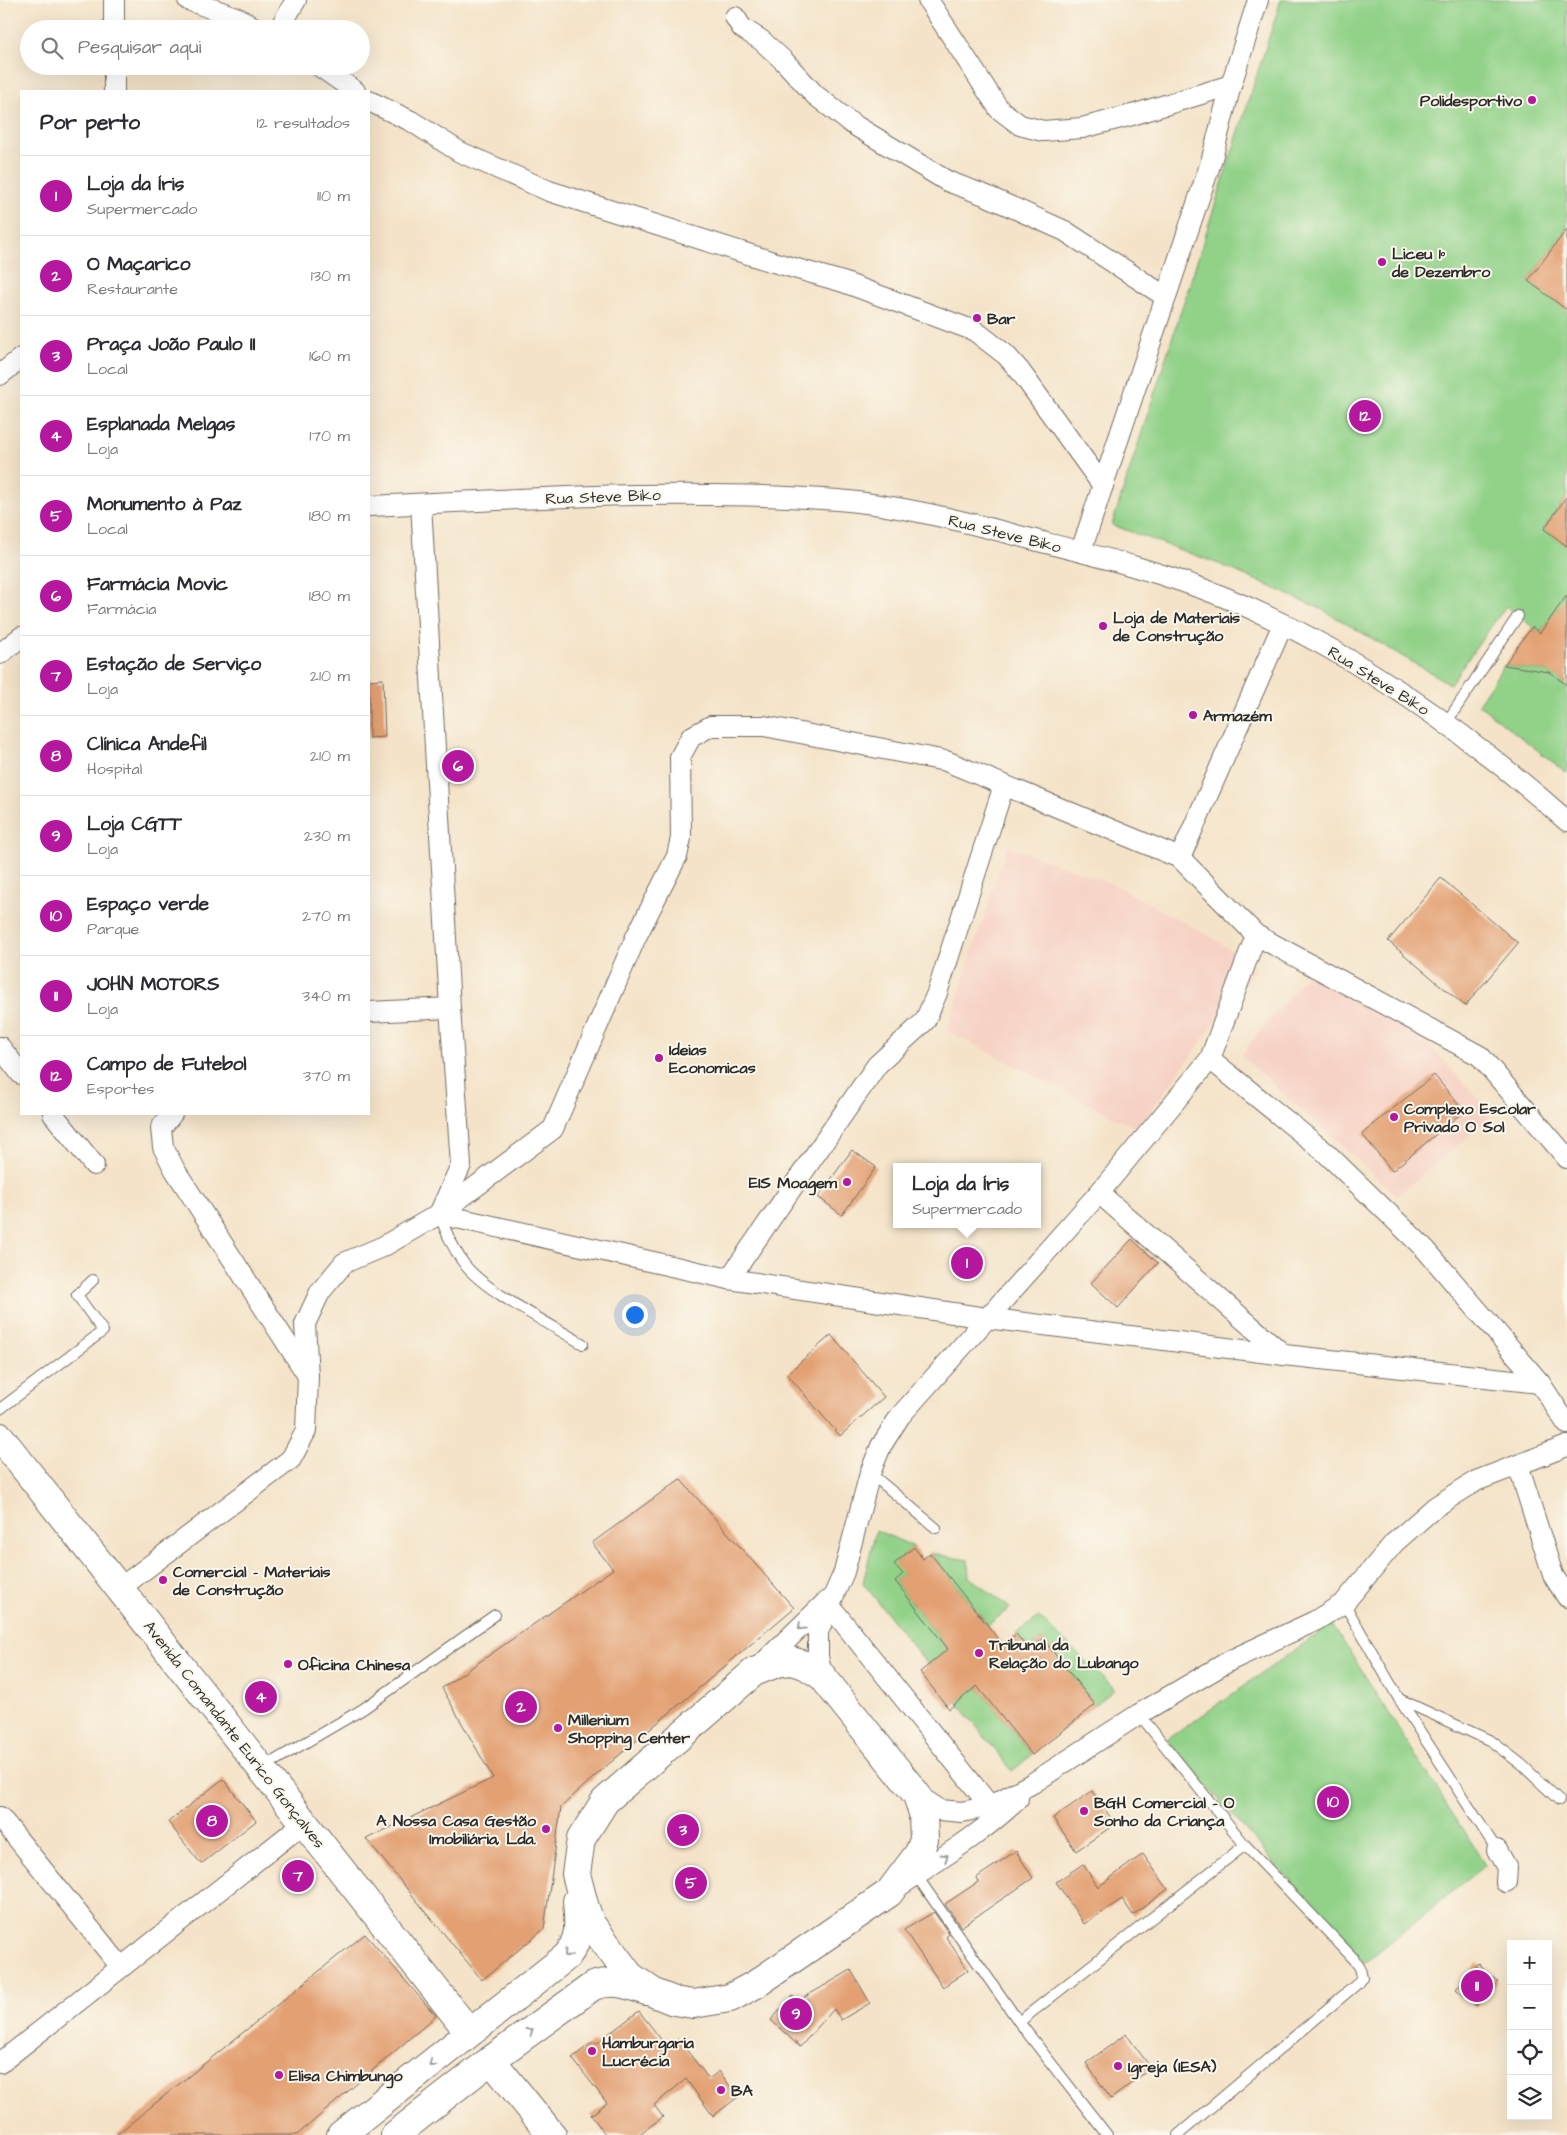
<!DOCTYPE html>
<html lang="pt">
<head>
<meta charset="utf-8">
<style>
  :root { --surface:#fff; --page:#f2f2f3; --text:#2b2b33; --muted:#7c7c81; --line:#e1e1e2; --accent:#b5179e }
  body { margin:0; font-family:"Architects Daughter",sans-serif; background:var(--page); color:var(--text) }
  .controls { position:absolute; right:15px; bottom:15px; display:grid; overflow:hidden; border-radius:0px; box-shadow:0 5px 20px #0002 }
  .controls button { width:45px; height:45px; display:grid; place-items:center; padding:0; border:0; border-bottom:1px solid var(--line); background:var(--surface); color:var(--text); font:25px sans-serif }
  .you { position:absolute; left:634px; top:1314px; width:18px; height:18px; margin:-12px; border:4px solid #fff; border-radius:50%; background:#1a73e8; box-shadow:0 0 0 8px #1a73e833 }
  .badge { display:grid; place-items:center; width:32px; height:32px; border-radius:50%; background:var(--accent); color:#fff; font-size:16px; font-weight:700 }
  .pin { position:absolute; translate:-50% -50%; border:2px solid #fff; box-shadow:0 1px 5px #0006 }
  .popup { position:absolute; left:893px; top:1163px; width:148px; height:65px; box-sizing:border-box; display:grid; place-content:center; border-radius:0px; background:var(--surface); filter:drop-shadow(0 1px 4px #0005); font-size:16px; white-space:nowrap; color:var(--muted) }
  .popup b { font-size:19px; color:var(--text) }
  .popup::after { content:''; position:absolute; left:50%; top:100%; margin-left:-10px; border:10px solid transparent; border-top-color:var(--surface) }
  .list { margin:0; padding:0; list-style:none }
  h2 { display:flex; justify-content:space-between; align-items:center; height:65px; margin:0; padding:0 20px; font-size:21px }
  h2 small { font-size:16px; font-weight:400; color:var(--muted) }
  .list li { display:grid; grid-template-columns:32px 1fr auto; gap:15px; align-items:center; box-sizing:border-box; height:80px; padding:0 20px; border-top:1px solid var(--line) }
  .list b { display:block; font-size:19px; white-space:nowrap }
  .list p { margin:0; font-size:16px; white-space:nowrap; color:var(--muted) }
  .list em { font-size:16px; font-style:normal; color:var(--muted) }
  .icon { flex:none; width:28px; height:28px; fill:none; stroke:currentColor; stroke-width:2; stroke-linecap:round; stroke-linejoin:round }
  .map { position:relative; flex:none; width:1567px; height:2135px; overflow:hidden }
  .search { position:absolute; background:var(--surface); box-shadow:0 5px 20px #0002; left:20px; top:20px; width:350px; height:55px; display:flex; align-items:center; gap:12px; box-sizing:border-box; padding:0 18px; border-radius:28px; color:var(--muted); font-size:19px }
  .panel { position:absolute; background:var(--surface); box-shadow:0 5px 20px #0002; left:20px; top:90px; width:350px; height:1025px; border-radius:0px }
  .map>svg:first-child { display:block }
  .built { fill:#f6d2c4 }
  .green { fill:#91d188; stroke:#5e7e5a }
  .building { fill:#e3a173 }
  .lines { fill:none; stroke-linecap:round; stroke-linejoin:round }
  .lane-casing { stroke:#716b62; stroke-width:12 }
  .street-casing { stroke:#716b62; stroke-width:22 }
  .secondary-casing { stroke:#716b62; stroke-width:30 }
  .lane { stroke:#fff; stroke-width:10 }
  .street { stroke:#fff; stroke-width:20 }
  .secondary { stroke:#fff; stroke-width:28 }
  .oneway { stroke:#a0a0a0 }
  .poi-dot { fill:#b5179e; stroke:#fbf7ec; stroke-width:2 }
  .labels { text-anchor:middle; stroke-width:4; stroke-linejoin:round; paint-order:stroke }
  .poi-label { font-size:16px; font-weight:bold; fill:#2b2b2b; stroke:#fbf7ec; text-anchor:start }
  .street-label { font-size:16px; fill:#2b2b2b; stroke:#fbf7ec }
</style>
</head>
<body>
<div class="map">
<svg width="1567" height="2135" viewBox="0 0 1567 2135">
  <rect width="100%" height="100%" fill="#fbf7ec"/>
  <filter id="ink" filterUnits="userSpaceOnUse"><feTurbulence type="fractalNoise" baseFrequency=".02" numOctaves="2"/><feDisplacementMap in="SourceGraphic" scale="10" xChannelSelector="R" yChannelSelector="G"/><feConvolveMatrix kernelMatrix="1 2 1 2 8 2 1 2 1" color-interpolation-filters="sRGB"/></filter>
  <filter id="wash" filterUnits="userSpaceOnUse"><feTurbulence type="fractalNoise" baseFrequency=".0096" numOctaves="4" result="noise"/><feDisplacementMap in="SourceGraphic" scale="20" xChannelSelector="R" yChannelSelector="G"/><feGaussianBlur stdDeviation="1.12" result="paint"/><feColorMatrix in="noise" values="0 0 0 0 0 0 0 0 0 0 0 0 0 0 0 0 0 1.4 0 .05"/><feComposite in="paint" operator="in"/></filter>
  <g filter="url(#wash)">
    <rect width="100%" height="100%" fill="#f4e3c8"/>
    <g class="built">
      <polygon points="1007,846 1112,884 1213,938 1256,968 1137,1129 947,1030"/>
      <polygon points="1321,957 1433,1049 1493,1115 1397,1196 1241,1055"/>
    </g>
    <g class="green">
      <polygon points="1281,0 1567,0 1567,229 1528,281 1567,310 1567,496 1544,529 1567,546 1567,613 1558,607 1540,633 1506,606 1450,684 1323,610 1219,564 1112,525"/>
      <polygon points="1504,665 1549,672 1567,685 1567,773 1478,704"/>
      <polygon points="876,1530 914,1547 895,1563 903,1574 895,1581 948,1649 928,1665 863,1583"/>
      <polygon points="930,1553 968,1560 969,1577 1010,1608 988,1625"/>
      <polygon points="1039,1617 1115,1689 1095,1705 1043,1639 1014,1662 1016,1634"/>
      <polygon points="1332,1624 1485,1865 1363,1964 1167,1740"/>
      <polygon points="977,1686 1032,1755 1012,1771 957,1702"/>
    </g>
    <g id="blocks">
      <g class="building">
        <polygon points="1567,229 1567,310 1528,281"/>
        <polygon points="1567,496 1567,546 1544,529"/>
        <polygon points="1567,595 1567,685 1549,672 1504,665 1532,627 1540,633"/>
        <polygon points="383,679 385,737 369,738 369,680"/>
        <polygon points="1441,878 1518,943 1465,1006 1388,941"/>
        <polygon points="1434,1075 1464,1111 1392,1171 1362,1134"/>
        <polygon points="852,1150 876,1167 842,1215 818,1197"/>
        <polygon points="1132,1239 1158,1263 1118,1308 1091,1283"/>
        <polygon points="831,1335 884,1397 840,1436 787,1374"/>
        <polygon points="680,1479 794,1608 604,1768 561,1807 544,1929 482,1980 366,1839 493,1778 442,1688 613,1569 592,1543"/>
        <polygon points="914,1547 923,1559 930,1553 1003,1645 1016,1634 1029,1650 1043,1639 1095,1705 1032,1755 977,1686 949,1709 920,1672 948,1649 895,1581 903,1574 894,1564"/>
        <polygon points="223,1779 256,1821 201,1864 168,1822"/>
        <polygon points="1092,1791 1115,1824 1076,1851 1053,1818"/>
        <polygon points="1016,1851 1033,1878 961,1927 945,1904 978,1882 976,1878"/>
        <polygon points="1143,1854 1168,1889 1133,1915 1122,1899 1084,1924 1056,1882 1083,1864 1098,1887"/>
        <polygon points="934,1912 949,1934 946,1937 968,1970 943,1987 904,1930"/>
        <polygon points="365,1934 436,2016 297,2135 116,2135"/>
        <polygon points="1478,1963 1498,1982 1476,2006 1456,1989"/>
        <polygon points="851,1970 870,2003 841,2020 834,2009 800,2047 771,2020 793,1996 798,2001"/>
        <polygon points="639,2011 667,2047 678,2039 709,2079 719,2071 738,2097 713,2116 686,2079 654,2105 663,2117 638,2135 606,2135 591,2115 607,2103 572,2058 594,2041 596,2044"/>
        <polygon points="1126,2034 1151,2068 1111,2099 1086,2063"/>
      </g>
    </g>
  </g>
  <g filter="url(#ink)">
    <use href="#blocks" fill-opacity="0" stroke="#716b62" stroke-width="1"/>
    <g class="lines">
      <g class="lane-casing">
        <g id="lane">
          <polyline points="1446,723 1518,616"/>
          <path d="M439,1214C446,1232 453,1249 465,1265C486,1292 552,1325 583,1344"/>
          <polyline points="0,1409 103,1331 77,1295 93,1280"/>
          <polyline points="870,1473 936,1528"/>
          <polyline points="1344,1603 1399,1699 1497,1850"/>
          <polyline points="1399,1699 1491,1741 1521,1764 1559,1800"/>
          <polyline points="1139,1714 1245,1845 1354,1959 1360,1968 1362,1977 1357,1984 1178,2135"/>
          <polyline points="262,1768 363,1709 495,1615"/>
          <polyline points="916,1875 1019,2022 1107,2135"/>
          <polyline points="1019,2022 1245,1845"/>
        </g>
      </g>
      <g class="street-casing">
        <g id="street">
          <polyline points="114,0 114,29"/>
          <polyline points="188,0 238,18 257,29"/>
          <polyline points="928,0 999,109 1020,125 1043,131 1082,128 1132,115 1231,85"/>
          <polyline points="735,17 742,28 761,40 784,61 815,95 851,123 947,181 987,196 1065,231 1166,297"/>
          <polyline points="279,29 296,0"/>
          <polyline points="114,66 114,91"/>
          <polyline points="319,66 355,91"/>
          <polyline points="369,101 411,121 460,152 549,191 773,262 843,282 975,331 1006,355 1020,371 1103,486"/>
          <polyline points="0,375 21,358"/>
          <polyline points="421,504 450,1008 461,1165 440,1212"/>
          <path d="M369,506C525,499 681,488 838,500C899,505 967,522 1027,538C1093,555 1160,571 1224,597C1351,649 1464,730 1567,821"/>
          <polyline points="1081,551 1211,162 1231,85 1258,0"/>
          <polyline points="0,654 21,637"/>
          <polyline points="1180,858 1283,624"/>
          <polyline points="369,1012 450,1008"/>
          <polyline points="0,1047 21,1074"/>
          <polyline points="1210,1059 1325,1152 1426,1250 1540,1383 1567,1424"/>
          <polyline points="53,1114 94,1165"/>
          <polyline points="172,1114 161,1128 163,1147 175,1170 308,1376"/>
          <polyline points="1099,1193 1284,1355"/>
          <polyline points="439,1214 729,1279 986,1318 1284,1355 1540,1383"/>
          <polyline points="729,1279 877,1065 925,1021 937,993 1004,785"/>
          <polyline points="1518,1465 1553,1575 1567,1597"/>
          <polyline points="120,1588 291,1459 306,1431 308,1376 305,1324 320,1292 344,1263 384,1246 439,1214 553,1129 636,937 677,856 681,838 680,757 691,737 711,726 764,726 946,761 1180,858 1256,935 1480,1056 1567,1158"/>
          <polyline points="830,1606 990,1806"/>
          <polyline points="758,1668 827,1601"/>
          <polyline points="822,1676 818,1656 818,1632 844,1572 870,1473 881,1446 900,1416 1099,1193 1210,1059 1256,935"/>
          <polyline points="917,1795 940,1810 962,1812 990,1806 1033,1783 1139,1714 1231,1660 1315,1621 1344,1603 1394,1543 1435,1507 1476,1481 1567,1446"/>
          <polyline points="0,1817 121,1967"/>
          <polyline points="1497,1850 1507,1868 1506,1882"/>
          <path d="M901,1885C941,1858 983,1833 1018,1799"/>
          <polyline points="0,2063 304,1823"/>
        </g>
      </g>
      <g class="secondary-casing">
        <g id="secondary">
          <polyline points="0,1437 469,2032"/>
          <polygon points="791,1661 805,1665 822,1676 917,1795 923,1813 924,1840 919,1853 889,1893 756,1984 730,1998 693,2004 674,2001 654,1993 630,1976 591,1924 585,1908 576,1874 581,1839 605,1801 754,1672 777,1663"/>
          <polyline points="491,2060 552,2135"/>
          <path d="M341,2135L567,1956C581,1938 579,1923 577,1901"/>
          <path d="M395,2135L491,2060L593,1986C613,1979 626,1984 646,1991"/>
        </g>
      </g>
      <use href="#lane" class="lane"/>
      <use href="#street" class="street"/>
      <use href="#secondary" class="secondary"/>
    </g>
    <defs><path id="oneway-chevron" d="M-2-3.5L2.5 0L-2 3.5" fill="none" stroke-width="1.6" stroke-linecap="round" stroke-linejoin="round" transform="scale(1.25)"/></defs>
    <g class="oneway">
      <use href="#oneway-chevron" transform="translate(801 1627) rotate(136)"/>
      <use href="#oneway-chevron" transform="translate(945 1857) rotate(-32)"/>
      <use href="#oneway-chevron" transform="translate(567 1954) rotate(133)"/>
      <use href="#oneway-chevron" transform="translate(530 2031) rotate(-36)"/>
      <use href="#oneway-chevron" transform="translate(432 2064) rotate(141)"/>
    </g>
  </g>
  <g class="poi-dot">
    <circle cx="1532" cy="100" r="5"/>
    <circle cx="1382" cy="262" r="5"/>
    <circle cx="977" cy="318" r="5"/>
    <circle cx="1103" cy="626" r="5"/>
    <circle cx="1193" cy="715" r="5"/>
    <circle cx="659" cy="1058" r="5"/>
    <circle cx="1394" cy="1117" r="5"/>
    <circle cx="847" cy="1182" r="5"/>
    <circle cx="163" cy="1580" r="5"/>
    <circle cx="979" cy="1653" r="5"/>
    <circle cx="288" cy="1664" r="5"/>
    <circle cx="558" cy="1728" r="5"/>
    <circle cx="1084" cy="1811" r="5"/>
    <circle cx="546" cy="1829" r="5"/>
    <circle cx="592" cy="2051" r="5"/>
    <circle cx="1118" cy="2066" r="5"/>
    <circle cx="279" cy="2075" r="5"/>
    <circle cx="721" cy="2090" r="5"/>
  </g>
  <g class="labels">
    <g class="poi-label">
      <text x="1522" y="106" text-anchor="end">Polidesportivo</text>
      <text x="1392" y="259">Liceu 1º<tspan x="1392" dy="18">de Dezembro</tspan></text>
      <text x="987" y="324">Bar</text>
      <text x="1113" y="623">Loja de Materiais<tspan x="1113" dy="18">de Construção</tspan></text>
      <text x="1203" y="721">Armazém</text>
      <text x="669" y="1055">Ideias<tspan x="669" dy="18">Economicas</tspan></text>
      <text x="1404" y="1114">Complexo Escolar<tspan x="1404" dy="18">Privado O Sol</tspan></text>
      <text x="837" y="1188" text-anchor="end">EIS Moagem</text>
      <text x="173" y="1577">Comercial - Materiais<tspan x="173" dy="18">de Construção</tspan></text>
      <text x="989" y="1650">Tribunal da<tspan x="989" dy="18">Relação do Lubango</tspan></text>
      <text x="298" y="1670">Oficina Chinesa</text>
      <text x="568" y="1725">Millenium<tspan x="568" dy="18">Shopping Center</tspan></text>
      <text x="1094" y="1808">BGH Comercial - O<tspan x="1094" dy="18">Sonho da Criança</tspan></text>
      <text x="536" y="1826" text-anchor="end">A Nossa Casa Gestão<tspan x="536" dy="18">Imobiliária, Lda.</tspan></text>
      <text x="602" y="2048">Hamburgaria<tspan x="602" dy="18">Lucrécia</tspan></text>
      <text x="1128" y="2072">Igreja (IESA)</text>
      <text x="289" y="2081">Elisa Chimbungo</text>
      <text x="731" y="2096">BA</text>
    </g>
    <g class="street-label">
      <text transform="translate(603 496) rotate(-2)" y="6">Rua Steve Biko</text>
      <text transform="translate(1005 533) rotate(14)" y="6">Rua Steve Biko</text>
      <text transform="translate(1379 680) rotate(32)" y="6">Rua Steve Biko</text>
      <text transform="translate(235 1734) rotate(52)" y="6">Avenida Comandante Eurico Gonçalves</text>
    </g>
  </g>
</svg>
<div class="controls">
<button>+</button>
<button>−</button>
<button><svg class="icon" aria-label="locate" viewBox="0 0 24 24"><circle cx="12" cy="12" r="6"/><path d="M12 2v4M12 18v4M2 12h4M18 12h4"/></svg></button>
<button><svg class="icon" aria-label="layers" viewBox="0 0 24 24"><path d="M12 4l9 5-9 5-9-5zM3 14l9 5 9-5"/></svg></button>
</div>
<div class="you"></div>
<div class="pin badge" style="left:967px;top:1263px">1</div>
<div class="popup"><b>Loja da Íris</b>Supermercado</div>
<div class="pin badge" style="left:521px;top:1707px">2</div>
<div class="pin badge" style="left:683px;top:1830px">3</div>
<div class="pin badge" style="left:261px;top:1697px">4</div>
<div class="pin badge" style="left:691px;top:1883px">5</div>
<div class="pin badge" style="left:458px;top:766px">6</div>
<div class="pin badge" style="left:298px;top:1876px">7</div>
<div class="pin badge" style="left:212px;top:1821px">8</div>
<div class="pin badge" style="left:796px;top:2014px">9</div>
<div class="pin badge" style="left:1333px;top:1802px">10</div>
<div class="pin badge" style="left:1477px;top:1986px">11</div>
<div class="pin badge" style="left:1365px;top:416px">12</div>
<div class="search"><svg class="icon" aria-label="search" viewBox="0 0 24 24"><circle cx="10" cy="10" r="6"/><path d="M15 15l6 6"/></svg>Pesquisar aqui</div>
<section class="panel">
<h2>Por perto<small>12 resultados</small></h2>
<ul class="list">
<li><span class="badge">1</span><div><b>Loja da Íris</b><p>Supermercado</p></div><em>110 m</em></li>
<li><span class="badge">2</span><div><b>O Maçarico</b><p>Restaurante</p></div><em>130 m</em></li>
<li><span class="badge">3</span><div><b>Praça João Paulo II</b><p>Local</p></div><em>160 m</em></li>
<li><span class="badge">4</span><div><b>Esplanada Melgas</b><p>Loja</p></div><em>170 m</em></li>
<li><span class="badge">5</span><div><b>Monumento à Paz</b><p>Local</p></div><em>180 m</em></li>
<li><span class="badge">6</span><div><b>Farmácia Movic</b><p>Farmácia</p></div><em>180 m</em></li>
<li><span class="badge">7</span><div><b>Estação de Serviço</b><p>Loja</p></div><em>210 m</em></li>
<li><span class="badge">8</span><div><b>Clínica Andefil</b><p>Hospital</p></div><em>210 m</em></li>
<li><span class="badge">9</span><div><b>Loja CGTT</b><p>Loja</p></div><em>230 m</em></li>
<li><span class="badge">10</span><div><b>Espaço verde</b><p>Parque</p></div><em>270 m</em></li>
<li><span class="badge">11</span><div><b>JOHN MOTORS</b><p>Loja</p></div><em>340 m</em></li>
<li><span class="badge">12</span><div><b>Campo de Futebol</b><p>Esportes</p></div><em>370 m</em></li>
</ul>
</section>
</div>
</body>
</html>
